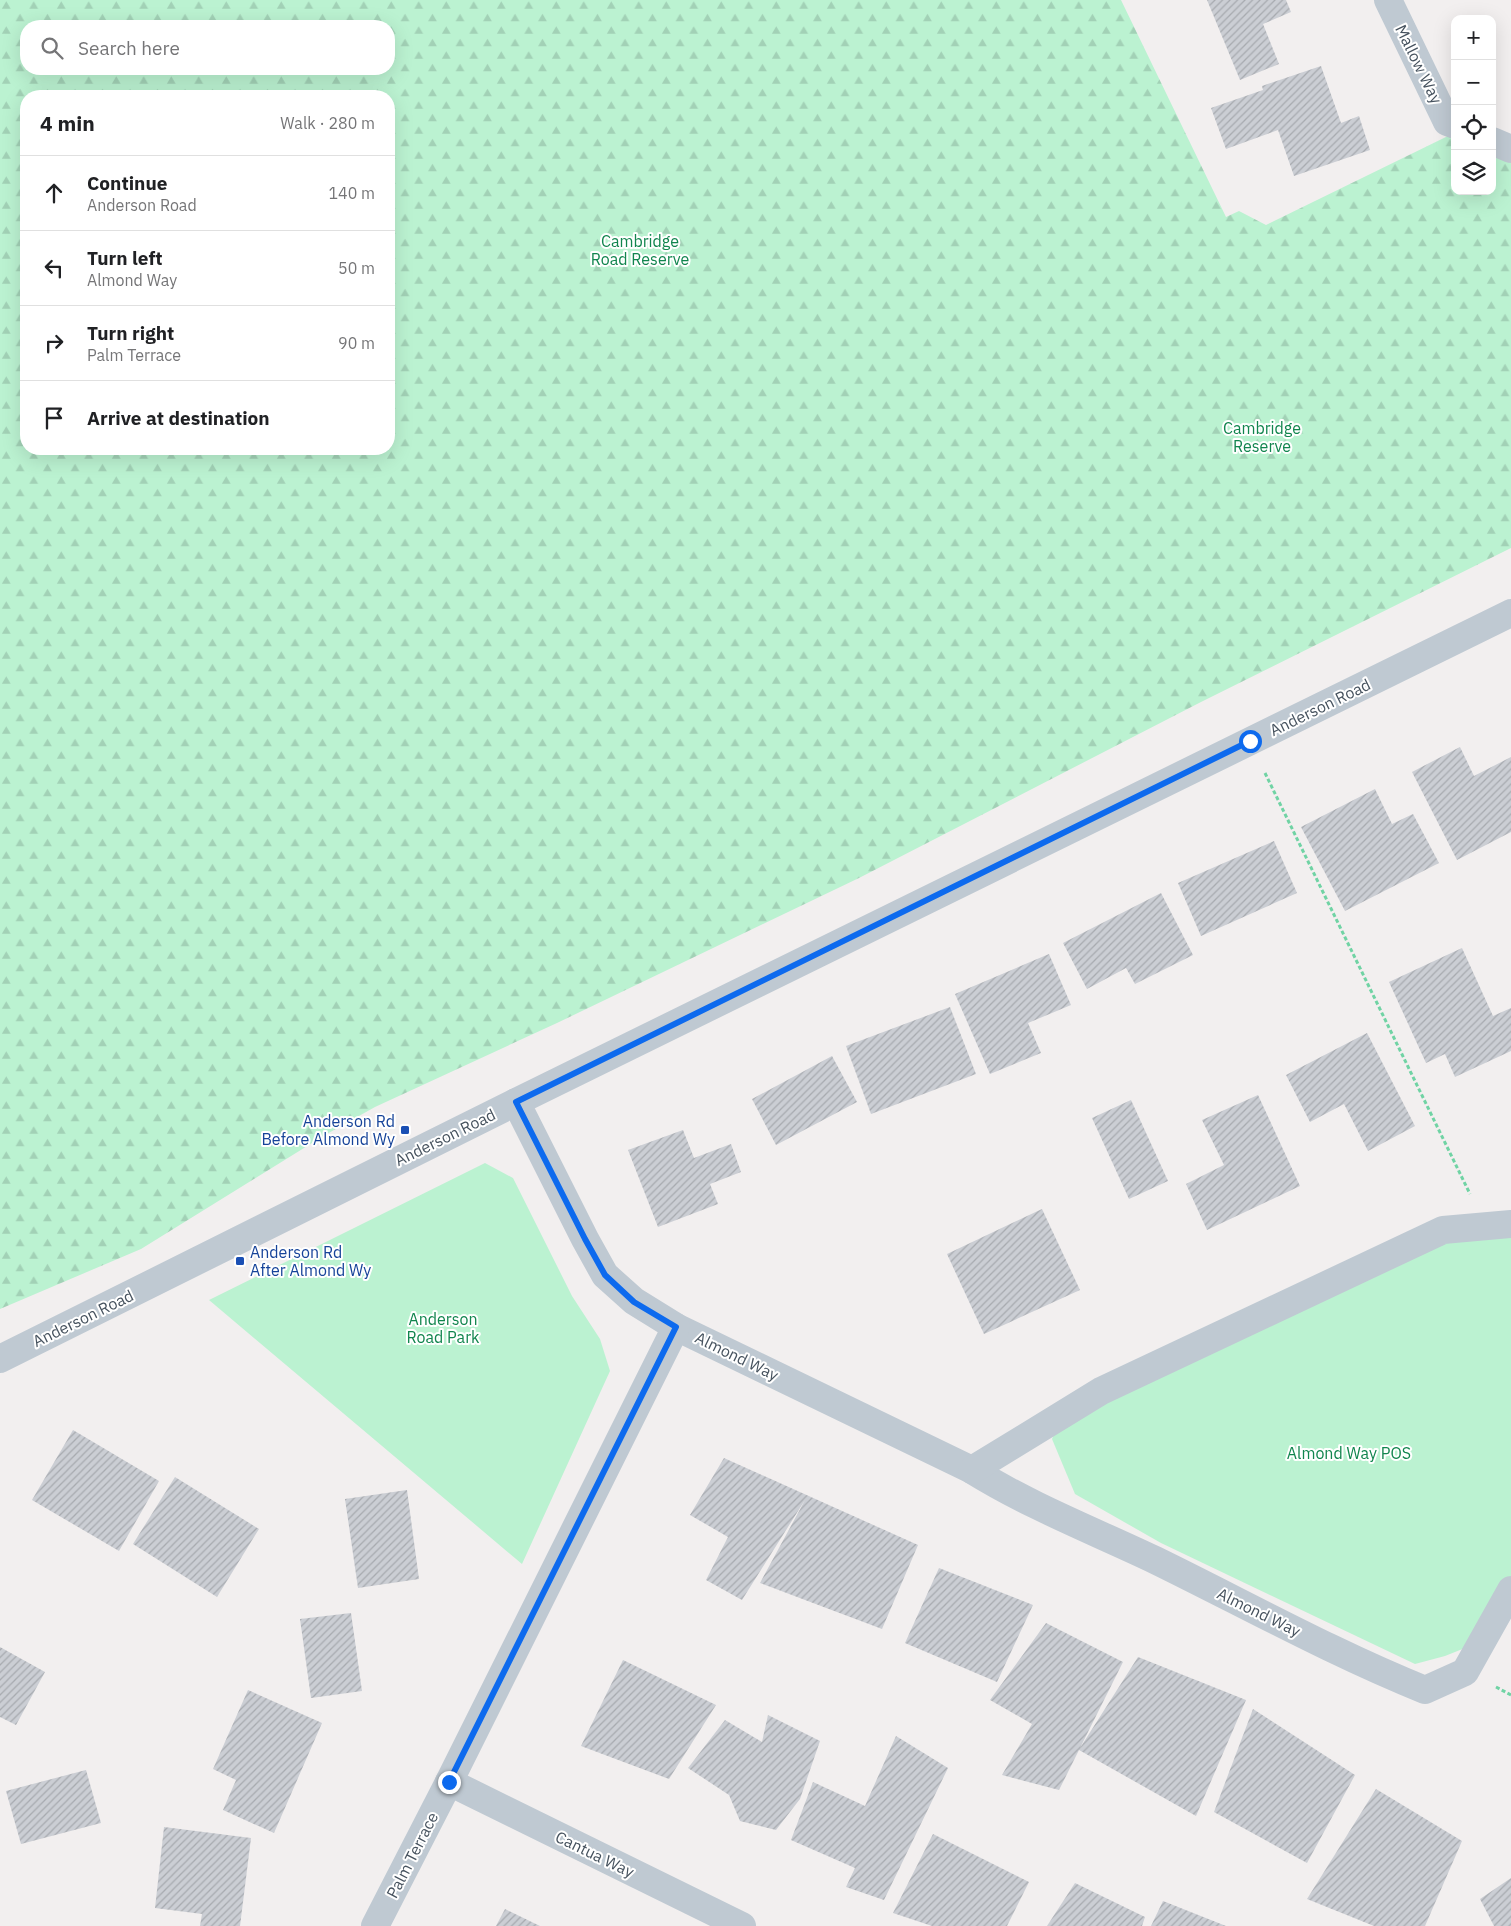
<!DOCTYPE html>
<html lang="en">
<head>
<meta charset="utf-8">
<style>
  :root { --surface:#fff; --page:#f6f6f6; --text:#202124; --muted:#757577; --line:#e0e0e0 }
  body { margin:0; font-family:"IBM Plex Sans",sans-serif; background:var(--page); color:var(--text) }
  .controls { position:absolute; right:15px; top:15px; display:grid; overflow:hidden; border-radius:10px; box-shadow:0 5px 20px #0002 }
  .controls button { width:45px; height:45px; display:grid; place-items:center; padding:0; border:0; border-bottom:1px solid var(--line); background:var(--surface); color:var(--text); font:25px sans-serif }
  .stop { position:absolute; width:15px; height:15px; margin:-11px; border:4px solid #0d6aee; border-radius:50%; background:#fff }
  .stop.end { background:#0d6aee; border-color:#fff; box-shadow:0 1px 5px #0008 }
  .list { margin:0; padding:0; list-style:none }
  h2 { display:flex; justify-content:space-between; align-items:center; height:65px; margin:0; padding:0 20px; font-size:21px }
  h2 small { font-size:16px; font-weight:400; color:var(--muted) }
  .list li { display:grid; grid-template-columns:32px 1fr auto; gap:15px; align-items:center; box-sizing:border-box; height:75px; padding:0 20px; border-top:1px solid var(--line) }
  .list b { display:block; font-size:19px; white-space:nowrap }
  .list p { margin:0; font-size:16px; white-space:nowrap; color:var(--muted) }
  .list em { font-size:16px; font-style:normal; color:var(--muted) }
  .icon { flex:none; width:28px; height:28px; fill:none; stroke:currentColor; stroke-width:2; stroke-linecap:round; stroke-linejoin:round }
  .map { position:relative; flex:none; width:1511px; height:1926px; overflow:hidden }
  .search { position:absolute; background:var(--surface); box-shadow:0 5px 20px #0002; left:20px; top:20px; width:375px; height:55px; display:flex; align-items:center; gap:12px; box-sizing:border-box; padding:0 18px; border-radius:20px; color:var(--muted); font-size:19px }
  .panel { position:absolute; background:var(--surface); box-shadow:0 5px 20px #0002; left:20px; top:90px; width:375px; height:365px; border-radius:20px }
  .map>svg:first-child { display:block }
  .green { fill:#bbf2d1 }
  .forest { fill:url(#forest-firs); fill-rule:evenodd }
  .building { fill:url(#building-hatch) }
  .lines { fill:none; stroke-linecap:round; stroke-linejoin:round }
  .path { stroke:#70d3a4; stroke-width:3; stroke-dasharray:4 2.5; stroke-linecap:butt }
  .minor { stroke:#bfc9d2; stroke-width:28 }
  .tertiary { stroke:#bfc9d2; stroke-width:28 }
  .route { stroke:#0d6aee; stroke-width:6 }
  .transit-dot { fill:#1a4fb4; stroke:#fff; stroke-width:2 }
  .labels { text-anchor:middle; stroke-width:4; stroke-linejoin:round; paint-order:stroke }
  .street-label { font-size:16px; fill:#46525e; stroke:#fff }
  .park-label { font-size:16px; fill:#11854e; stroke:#fff }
  .transit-label { font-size:16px; fill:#164399; stroke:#fff; text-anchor:end }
</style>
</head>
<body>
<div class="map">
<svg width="1511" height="1926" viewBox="0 0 1511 1926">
  <defs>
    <pattern id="forest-firs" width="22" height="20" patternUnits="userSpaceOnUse" patternTransform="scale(1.25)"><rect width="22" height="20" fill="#bbf2d1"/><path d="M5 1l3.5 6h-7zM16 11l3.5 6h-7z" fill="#a2d1b6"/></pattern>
    <pattern id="building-hatch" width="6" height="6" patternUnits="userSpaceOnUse" patternTransform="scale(1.25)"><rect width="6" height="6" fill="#cbced4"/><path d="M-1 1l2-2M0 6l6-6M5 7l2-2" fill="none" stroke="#a7aaaf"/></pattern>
  </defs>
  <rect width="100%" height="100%" fill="#f2efef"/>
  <g class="green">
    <polygon points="485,1163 513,1178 572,1296 600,1339 610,1371 522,1564 209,1300"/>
    <polygon points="1511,1224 1511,1590 1470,1646 1445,1656 1415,1664 1161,1543 1075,1494 1052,1439 1063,1415 1443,1230"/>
  </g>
  <path class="forest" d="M0,0H1121L1226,217L1239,211L1266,225L1450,135L1455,137V191H1492V153L1511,161V548L1201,702L859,878L557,1023L375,1107L325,1135L141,1249L0,1309ZM26,26H389V69H26ZM26,96H389V449H26Z"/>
  <g class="building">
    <polygon points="1207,0 1286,0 1291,12 1263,24 1279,64 1240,80"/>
    <polygon points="1321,66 1341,123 1359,116 1370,150 1294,176 1278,130 1226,149 1211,108 1263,90 1262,86"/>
    <polygon points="1460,747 1474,776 1511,757 1511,832 1457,860 1412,772"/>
    <polygon points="1375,789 1392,824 1413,814 1439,863 1345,911 1301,827"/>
    <polygon points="1274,841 1297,893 1201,936 1178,883"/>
    <polygon points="1161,893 1193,955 1135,984 1126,968 1087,989 1063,943"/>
    <polygon points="1462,948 1493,1016 1511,1008 1511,1051 1455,1077 1445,1054 1426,1063 1389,982"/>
    <polygon points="1049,954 1071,1005 1028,1023 1041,1053 990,1074 955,994"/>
    <polygon points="950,1007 976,1074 871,1114 846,1046"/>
    <polygon points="1367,1033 1415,1126 1368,1151 1344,1104 1310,1122 1286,1075"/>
    <polygon points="832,1056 857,1102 776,1145 752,1099"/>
    <polygon points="1258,1095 1300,1186 1207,1230 1186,1184 1224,1165 1202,1120"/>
    <polygon points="1131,1100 1168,1181 1129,1199 1092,1118"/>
    <polygon points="683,1130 694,1158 731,1144 741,1172 710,1184 718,1204 658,1227 628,1150"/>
    <polygon points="1042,1209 1080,1290 984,1334 947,1254"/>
    <polygon points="73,1430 159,1481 119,1551 32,1500"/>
    <polygon points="724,1458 918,1545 882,1629 760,1583 805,1500 742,1600 706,1580 728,1537 690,1515"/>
    <polygon points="175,1477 259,1529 217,1597 133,1544"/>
    <polygon points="407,1490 419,1579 358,1588 345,1499"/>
    <polygon points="939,1568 1033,1605 997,1682 905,1643"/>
    <polygon points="351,1613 362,1691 311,1698 300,1619"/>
    <polygon points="1046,1623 1123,1662 1080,1748 1138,1657 1246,1700 1196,1816 1079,1750 1059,1790 1002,1775 1032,1724 990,1700"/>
    <polygon points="0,1647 45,1672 16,1725 0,1717"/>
    <polygon points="623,1660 716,1705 669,1779 581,1746"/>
    <polygon points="248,1690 322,1723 274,1833 223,1810 236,1780 213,1769"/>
    <polygon points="1253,1709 1355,1775 1307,1863 1214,1812"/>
    <polygon points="768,1715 820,1741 800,1799 776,1830 740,1821 729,1795 688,1768 725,1720 762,1742"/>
    <polygon points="896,1736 948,1768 884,1900 846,1887 855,1868 791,1840 813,1782 865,1806"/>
    <polygon points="86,1770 101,1823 21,1844 6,1791"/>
    <polygon points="1376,1789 1462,1841 1425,1926 1374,1926 1307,1899"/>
    <polygon points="164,1827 251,1838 240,1926 200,1926 202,1914 155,1908"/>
    <polygon points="933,1834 1029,1882 1007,1926 932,1926 893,1913"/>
    <polygon points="1511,1878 1511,1926 1494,1926 1480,1899"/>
    <polygon points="1075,1883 1145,1917 1142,1926 1047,1926"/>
    <polygon points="1163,1901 1226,1926 1151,1926"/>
    <polygon points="505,1909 540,1926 496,1926"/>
  </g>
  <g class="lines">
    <g class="path">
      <polyline points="1265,773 1470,1194"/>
      <polyline points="1496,1687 1511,1695"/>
    </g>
    <g class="minor">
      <polyline points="1388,0 1447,122 1455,125"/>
      <polyline points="1492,141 1511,149"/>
      <path d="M516,1102L585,1239L605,1275L634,1301L676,1327L972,1470C1030,1506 1094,1531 1155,1560C1245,1604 1333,1653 1425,1690L1465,1672L1511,1590"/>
      <polyline points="972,1470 1101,1391 1443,1230 1511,1224"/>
      <polyline points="449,1782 742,1926"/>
      <polyline points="375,1926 449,1782 676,1327"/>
    </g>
    <polyline class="tertiary" points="0,1359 516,1102 1511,613"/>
  </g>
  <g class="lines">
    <polyline class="route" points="449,1782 676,1327 634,1302 605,1275 585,1239 516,1102 1250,741"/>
  </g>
  <g class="transit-dot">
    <rect x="400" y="1125" width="10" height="10" rx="2.5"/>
    <rect x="235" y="1256" width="10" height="10" rx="2.5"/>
  </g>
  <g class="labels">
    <g class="street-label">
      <text transform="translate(1419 64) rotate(64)" y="6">Mallow Way</text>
      <text transform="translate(1320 707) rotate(-26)" y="6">Anderson Road</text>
      <text transform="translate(445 1137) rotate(-26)" y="6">Anderson Road</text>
      <text transform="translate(83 1318) rotate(-26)" y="6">Anderson Road</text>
      <text transform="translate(737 1356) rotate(26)" y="6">Almond Way</text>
      <text transform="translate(1259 1612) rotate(26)" y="6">Almond Way</text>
      <text transform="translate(595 1854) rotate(26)" y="6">Cantua Way</text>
      <text transform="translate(412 1855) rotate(-63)" y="6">Palm Terrace</text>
    </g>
    <g class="park-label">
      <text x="640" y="247">Cambridge<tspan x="640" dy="18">Road Reserve</tspan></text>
      <text x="1262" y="434">Cambridge<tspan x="1262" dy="18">Reserve</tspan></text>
      <text x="443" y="1325">Anderson<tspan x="443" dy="18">Road Park</tspan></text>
      <text x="1349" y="1459">Almond Way POS</text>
    </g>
    <g class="transit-label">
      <text x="395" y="1127">Anderson Rd<tspan x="395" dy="18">Before Almond Wy</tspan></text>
      <text x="250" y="1258" text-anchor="start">Anderson Rd<tspan x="250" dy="18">After Almond Wy</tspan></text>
    </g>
  </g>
</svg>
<div class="controls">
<button>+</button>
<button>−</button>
<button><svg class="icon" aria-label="locate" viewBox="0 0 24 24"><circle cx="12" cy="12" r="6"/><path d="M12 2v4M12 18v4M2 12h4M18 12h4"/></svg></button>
<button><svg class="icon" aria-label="layers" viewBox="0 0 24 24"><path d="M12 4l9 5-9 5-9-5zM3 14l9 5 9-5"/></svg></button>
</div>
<div class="stop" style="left:1250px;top:741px"></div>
<div class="stop end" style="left:449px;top:1782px"></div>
<div class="search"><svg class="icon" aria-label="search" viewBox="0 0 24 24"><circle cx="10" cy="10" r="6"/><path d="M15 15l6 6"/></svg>Search here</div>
<section class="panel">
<h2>4 min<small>Walk · 280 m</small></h2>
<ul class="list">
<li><svg class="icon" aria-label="ahead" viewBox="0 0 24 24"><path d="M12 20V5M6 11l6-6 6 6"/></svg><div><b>Continue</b><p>Anderson Road</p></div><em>140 m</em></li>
<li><svg class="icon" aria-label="left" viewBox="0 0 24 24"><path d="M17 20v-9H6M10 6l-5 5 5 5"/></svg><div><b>Turn left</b><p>Almond Way</p></div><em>50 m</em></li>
<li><svg class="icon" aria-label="right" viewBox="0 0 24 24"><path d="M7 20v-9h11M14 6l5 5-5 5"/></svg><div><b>Turn right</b><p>Palm Terrace</p></div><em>90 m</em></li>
<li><svg class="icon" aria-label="arrive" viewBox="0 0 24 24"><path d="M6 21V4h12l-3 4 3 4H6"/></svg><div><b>Arrive at destination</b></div></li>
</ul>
</section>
</div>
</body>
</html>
